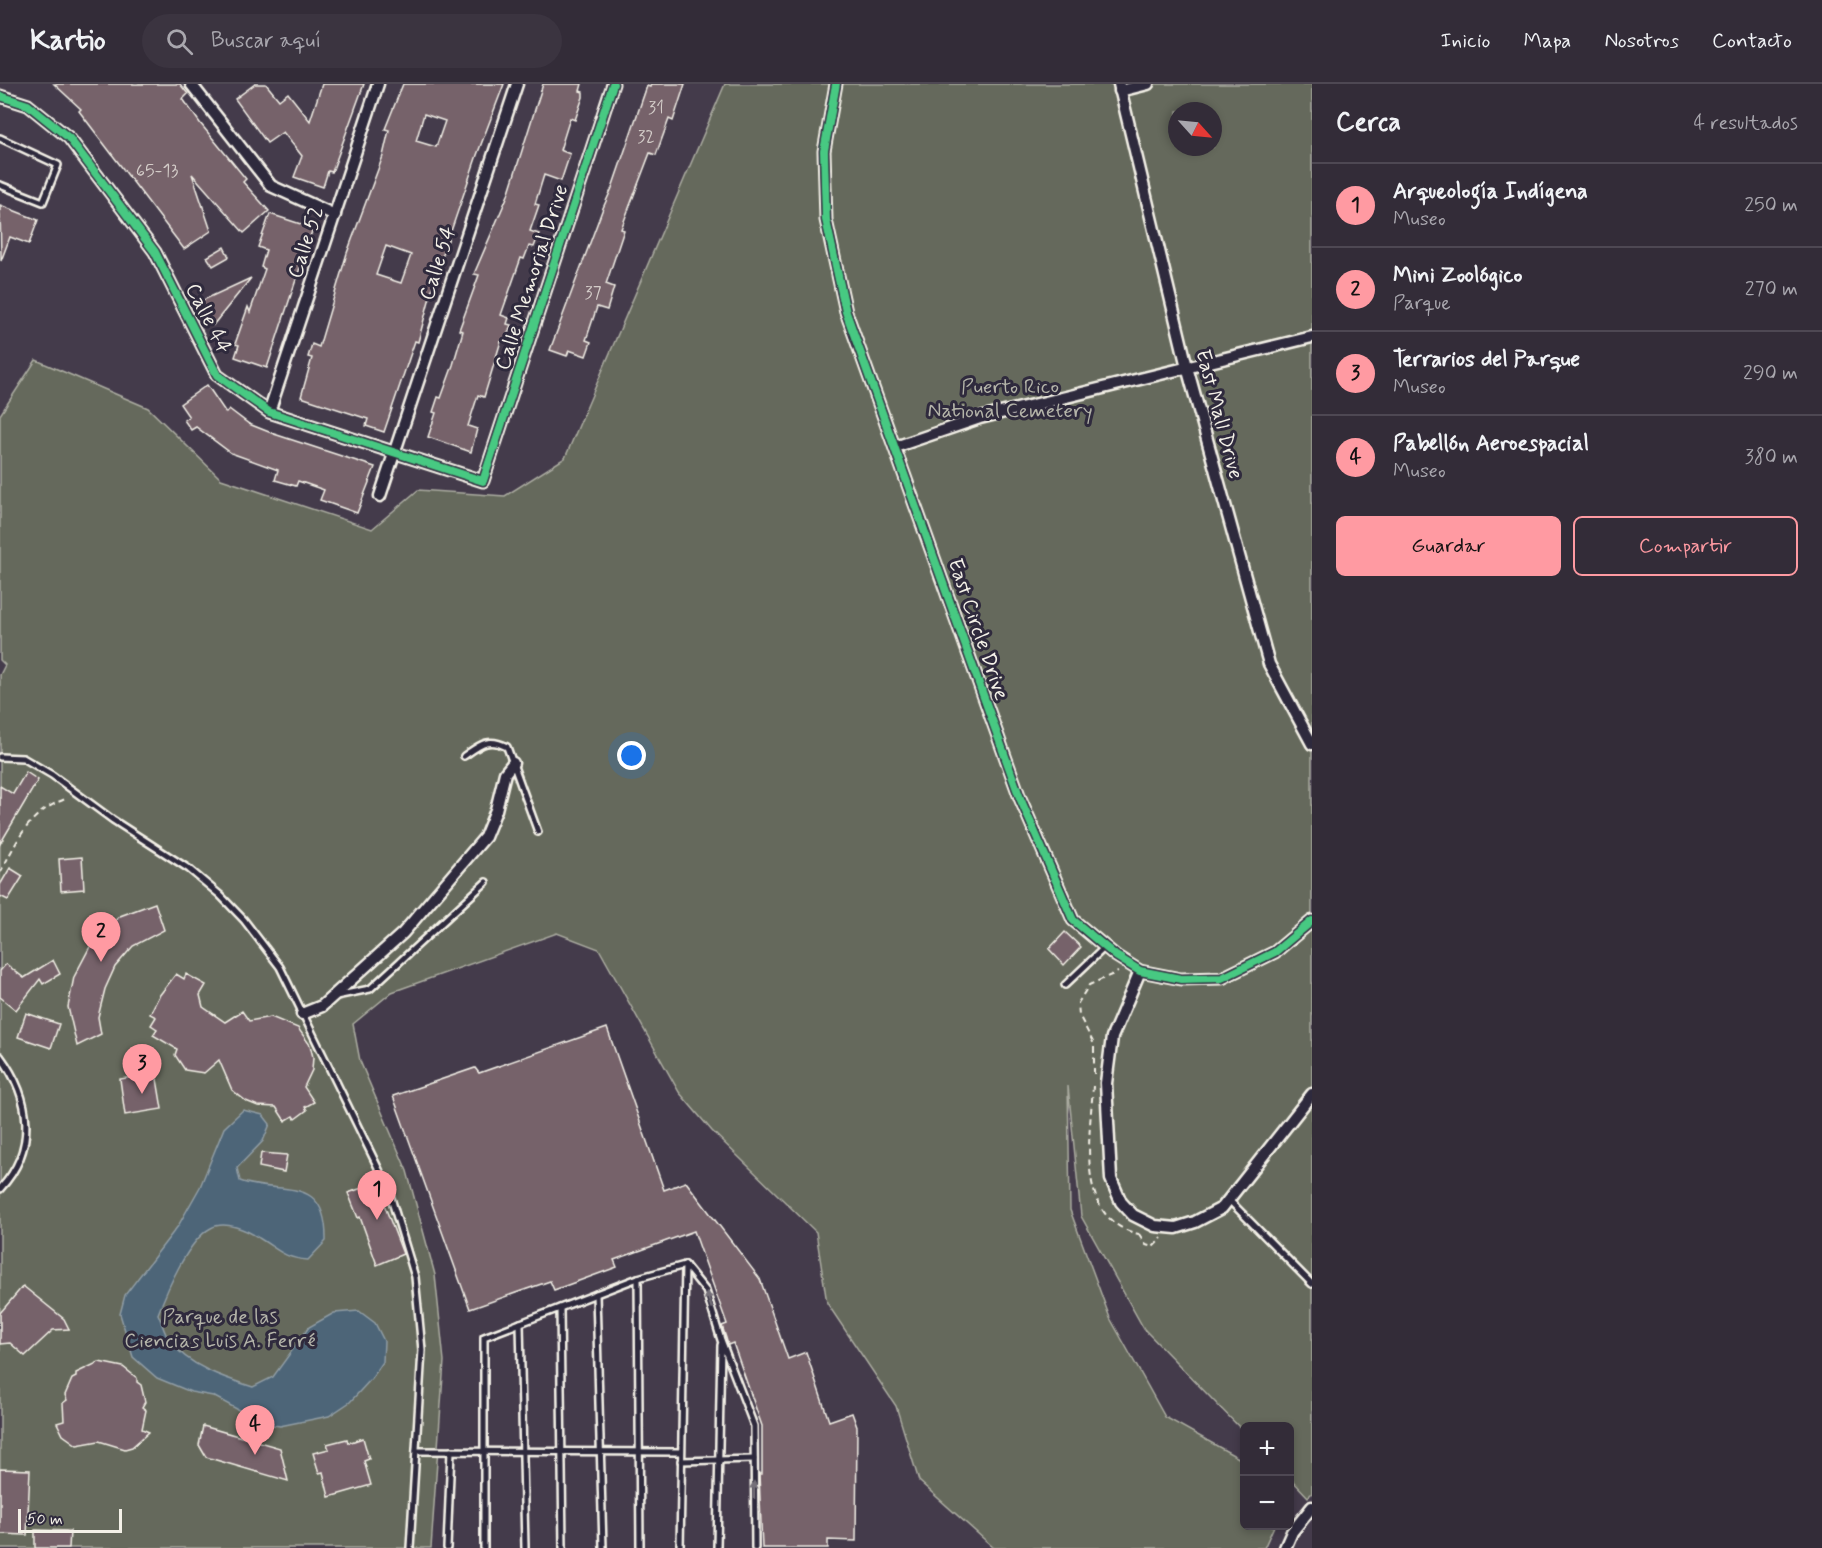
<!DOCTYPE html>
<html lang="es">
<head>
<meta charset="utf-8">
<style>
  :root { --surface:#332c38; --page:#3b3440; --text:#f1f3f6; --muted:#a9a7ae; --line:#4e4853; --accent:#ff9aa2 }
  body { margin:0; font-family:Mynerve,sans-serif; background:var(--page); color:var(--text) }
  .controls { position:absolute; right:18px; bottom:18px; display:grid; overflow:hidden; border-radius:9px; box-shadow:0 3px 9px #0003 }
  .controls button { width:54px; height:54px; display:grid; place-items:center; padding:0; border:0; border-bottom:2px solid var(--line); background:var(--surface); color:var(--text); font:30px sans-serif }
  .compass { position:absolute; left:1168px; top:18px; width:54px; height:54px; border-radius:50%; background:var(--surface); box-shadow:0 3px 9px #0003; rotate:117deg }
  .scale { position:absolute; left:18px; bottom:15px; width:104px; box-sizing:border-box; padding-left:6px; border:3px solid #f4f1e8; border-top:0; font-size:16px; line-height:21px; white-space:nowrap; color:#f4f1e8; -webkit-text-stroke:4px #2f2a3d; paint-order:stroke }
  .you { position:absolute; left:632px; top:672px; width:21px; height:21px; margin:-15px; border:4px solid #fff; border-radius:50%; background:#1a73e8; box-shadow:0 0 0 9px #1a73e833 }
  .badge { display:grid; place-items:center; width:39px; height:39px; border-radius:50%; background:var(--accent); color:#111; font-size:20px; font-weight:700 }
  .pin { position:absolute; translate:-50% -50px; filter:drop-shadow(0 2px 3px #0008) }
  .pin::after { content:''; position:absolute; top:32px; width:21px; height:18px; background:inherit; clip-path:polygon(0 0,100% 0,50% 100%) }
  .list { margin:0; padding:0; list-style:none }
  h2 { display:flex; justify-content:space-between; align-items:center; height:78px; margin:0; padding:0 24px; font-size:26px }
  h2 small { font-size:20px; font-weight:400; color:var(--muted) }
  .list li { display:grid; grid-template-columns:39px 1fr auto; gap:18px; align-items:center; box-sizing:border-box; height:84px; padding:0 24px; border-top:2px solid var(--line) }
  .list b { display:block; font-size:22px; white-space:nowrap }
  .list p { margin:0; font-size:20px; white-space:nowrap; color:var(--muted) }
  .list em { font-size:20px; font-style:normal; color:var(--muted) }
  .actions { display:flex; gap:12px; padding:18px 24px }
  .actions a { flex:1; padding:14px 0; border:2px solid var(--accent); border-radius:9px; text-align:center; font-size:21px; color:var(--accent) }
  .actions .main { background:var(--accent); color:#111 }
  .icon { flex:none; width:33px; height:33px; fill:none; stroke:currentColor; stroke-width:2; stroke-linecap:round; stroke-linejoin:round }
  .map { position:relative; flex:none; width:1312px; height:1464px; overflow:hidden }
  header { display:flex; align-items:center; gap:36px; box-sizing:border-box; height:84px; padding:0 30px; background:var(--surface); border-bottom:2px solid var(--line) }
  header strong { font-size:28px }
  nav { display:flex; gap:33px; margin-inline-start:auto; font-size:21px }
  .search { width:420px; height:54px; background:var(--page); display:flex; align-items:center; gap:15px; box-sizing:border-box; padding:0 21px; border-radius:33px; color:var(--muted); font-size:22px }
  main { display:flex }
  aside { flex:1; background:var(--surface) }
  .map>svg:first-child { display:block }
  .green { fill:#65695b; stroke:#acada2; stroke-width:1.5; fill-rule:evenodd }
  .water { fill:#4d6578; stroke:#909da5; stroke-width:1.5 }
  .building { fill:#76626b; stroke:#f4f1e8; stroke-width:1.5; fill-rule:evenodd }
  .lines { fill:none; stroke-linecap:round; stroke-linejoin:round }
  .service-casing { stroke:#f4f1e8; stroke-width:10 }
  .minor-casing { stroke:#f4f1e8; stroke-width:15 }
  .path { stroke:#f4f1e8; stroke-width:2; stroke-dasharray:6 4.5; stroke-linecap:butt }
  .service { stroke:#2f2a3d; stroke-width:5 }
  .minor { stroke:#2f2a3d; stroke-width:10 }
  .cycleway-casing { stroke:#2f2a3d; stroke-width:11 }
  .cycleway { stroke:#46c982; stroke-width:8 }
  .oneway { fill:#747079 }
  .labels { text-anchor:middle; stroke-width:6; stroke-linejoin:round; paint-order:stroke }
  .number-label { font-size:18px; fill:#d4cdc9 }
  .street-label { font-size:21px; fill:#f4f1e8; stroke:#2f2a3d }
  .park-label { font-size:21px; fill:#b4b4a9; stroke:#2f2a3d }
</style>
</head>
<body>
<header>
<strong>Kartio</strong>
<div class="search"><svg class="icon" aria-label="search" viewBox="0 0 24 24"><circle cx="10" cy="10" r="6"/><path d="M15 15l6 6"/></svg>Buscar aquí</div>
<nav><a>Inicio</a><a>Mapa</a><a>Nosotros</a><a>Contacto</a></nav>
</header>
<main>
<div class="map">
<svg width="1312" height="1464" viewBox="0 0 1312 1464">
  <rect width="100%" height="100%" fill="#443b4b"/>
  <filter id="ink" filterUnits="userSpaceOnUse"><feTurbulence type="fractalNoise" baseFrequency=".0167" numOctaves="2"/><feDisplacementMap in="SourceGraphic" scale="12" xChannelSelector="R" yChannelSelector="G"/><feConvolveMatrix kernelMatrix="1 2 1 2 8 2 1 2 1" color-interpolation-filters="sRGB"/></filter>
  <g filter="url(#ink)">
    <path class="green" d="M725,0H1312V1409L1308,1413L1290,1394V1342H1244V1348L1144,1245L1081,1132L1068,1002L1070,1126L1110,1234L1165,1333L1244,1377V1442H1274L1264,1464H994L919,1397L896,1322L827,1219L816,1148L712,1047L679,1008L599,865L557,849L392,908L353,940L360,977L407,1087L435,1191L444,1277L431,1464H0V591L5,581L0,576V331L36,276L148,324L221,395L372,445L418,406L505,412L565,374ZM1177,27H1213V63H1177Z"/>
    <path class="water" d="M243,1026L263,1031L270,1040L263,1057L237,1084L240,1097C280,1112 327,1088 326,1157L308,1176C283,1174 279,1166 259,1154C247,1146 225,1136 211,1144C188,1156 167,1206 158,1230C162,1238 164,1250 170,1257C188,1282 224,1294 253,1303L273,1293L309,1243L334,1229L359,1227L375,1239L384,1257L383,1278L372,1294L350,1318L329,1332L280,1342L264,1340L213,1312L191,1308L157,1294L133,1273L120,1230L125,1211L178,1142L200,1103L224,1044Z"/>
    <g class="building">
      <polygon points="54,0 180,0 188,10 183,15 200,39 246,95 243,98 269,127 244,149 192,90 211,147 184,165 79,27 81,25"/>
      <polygon points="255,0 266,0 279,16 288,9 310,37 322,0 364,0 332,88 328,87 323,103 294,93 302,72 283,48 267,59 235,15"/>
      <path d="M403,0H504L477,71L435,194L418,258L415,257L384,348L366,342L368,335L301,313L312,274L308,273L312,260L319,263L347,169L383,72L389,46L385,45ZM424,30L445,37L436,63L416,57ZM386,162L411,171L401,199L376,191Z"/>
      <polygon points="543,0 582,0 580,7 583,8 583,13 575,36 570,34 560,66 570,70 561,97 544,91 535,120 539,121 530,147 539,150 534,163 529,162 524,175 521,174 501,231 509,234 507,240 511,241 505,258 501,257 484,313 478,311 468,342 477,345 471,368 428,353 436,329 433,328 438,313 441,314 453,281 463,247 459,246 479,191 474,190 508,111"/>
      <polygon points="651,0 685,0 673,37 669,35 656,71 650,69 621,145 624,146 606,200 614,203 607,226 597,223 586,256 591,258 586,272 569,266 567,272 550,266 603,124 612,104 647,2 650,3"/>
      <polygon points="0,121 38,136 29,160 10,153 1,177"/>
      <polygon points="270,130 313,144 267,284 235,273 239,261 235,260 248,223 250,228 265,185 261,183 266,166 258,163"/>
      <polygon points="224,163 229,173 213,182 207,173"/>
      <polygon points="251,194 213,241 201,217"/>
      <polygon points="207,301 226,329 229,325 249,340 274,350 375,383 357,429 320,416 324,406 298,397 296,402 275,396 278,386 231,369 196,343 191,346 184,336 189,333 180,320"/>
      <polygon points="26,688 38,696 0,760 0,702 13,710"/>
      <polygon points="82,773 84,805 61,807 59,775"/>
      <polygon points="10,784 23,792 8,816 0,812 0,801"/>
      <polygon points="155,819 164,846 133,862 115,883 105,905 98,933 101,950 77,962 68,923 74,893 92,859 120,832"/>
      <polygon points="1065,848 1081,863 1064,881 1049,865"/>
      <polygon points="53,876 60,890 43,900 40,895 16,926 0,913 0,887 6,880 24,894"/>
      <polygon points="176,890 184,895 186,890 206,901 200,911 203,923 225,938 242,927 249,937 271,933 298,944 310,961 313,973 312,986 304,1003 314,1018 305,1023 307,1026 295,1035 293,1032 285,1037 276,1023 258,1022 246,1017 232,1006 219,976 204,989 185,986 175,971 177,965 153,951 157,945 151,941 156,933 150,930 159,912"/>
      <polygon points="26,929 59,940 51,964 18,953"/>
      <polygon points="607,944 664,1106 686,1098 760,1195 788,1275 806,1268 829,1337 852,1329 857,1343 856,1457 828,1456 828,1464 762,1464 759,1390 762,1390 762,1342 733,1259 728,1261 726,1254 722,1242 727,1240 694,1147 614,1176 617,1183 554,1206 550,1197 470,1225 393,1012 475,984 479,989"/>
      <polygon points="156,989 162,1025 125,1031 120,995"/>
      <polygon points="261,1069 287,1071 284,1088 259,1083"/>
      <polygon points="376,1099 403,1170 377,1181 360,1133 358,1134 348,1109"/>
      <polygon points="23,1202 64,1235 69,1245 53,1246 25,1272 10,1259 0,1260 0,1229"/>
      <polygon points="99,1278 123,1283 137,1294 137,1298 141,1301 145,1318 142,1323 146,1326 142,1345 149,1348 132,1363 125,1365 99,1357 77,1361 63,1351 57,1339 64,1337 63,1319 67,1316 65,1311 72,1295 76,1293 76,1289"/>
      <polygon points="203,1342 280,1364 288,1397 206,1373 199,1361"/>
      <polygon points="363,1354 369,1375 364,1377 371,1401 329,1413 323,1388 319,1389 313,1369 329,1365 327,1360 347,1355 348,1359"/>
      <polygon points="0,1385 30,1386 27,1451 0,1450"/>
      <polygon points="35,1446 70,1447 69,1464 35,1464"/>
    </g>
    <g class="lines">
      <g class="service-casing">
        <g id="service">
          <polyline points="0,54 58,81 43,118 0,101"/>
          <path d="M464,672C480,661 488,653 507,663L538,748"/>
          <polyline points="0,673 23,674 52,691 113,736 189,785 220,811 244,836 280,883 388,1104 415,1193 422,1266 410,1464"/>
          <polyline points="1065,901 1105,863"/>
          <polyline points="336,912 370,905 486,798"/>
          <path d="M0,972C31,1014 38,1064 0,1105"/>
          <polyline points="1229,1116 1312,1200"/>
          <polyline points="685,1181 706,1207 721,1256 754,1342 755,1464"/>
          <polyline points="638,1194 640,1464"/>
          <polyline points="596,1210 603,1464"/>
          <polyline points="560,1224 563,1464"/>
          <polyline points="520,1239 525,1464"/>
          <polyline points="416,1367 681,1368"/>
          <polyline points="681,1377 754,1375"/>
          <polyline points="447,1464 451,1367"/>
          <polyline points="484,1464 484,1253 638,1194 685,1181"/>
          <polyline points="680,1464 685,1181"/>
          <polyline points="717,1464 721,1261"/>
        </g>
      </g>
      <g class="minor-casing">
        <g id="minor">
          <polyline points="191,0 271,102 335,131"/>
          <polyline points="836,0 824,67 826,136 846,228 1020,714 1073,836 1116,872 1140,887 1181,895 1222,894 1275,868 1312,837"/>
          <polyline points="1119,0 1187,283 1269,580 1312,660"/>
          <polyline points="1120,7 1148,0"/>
          <polyline points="0,12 28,21 69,54 155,168 217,291 269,328 483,397 613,0"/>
          <polyline points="269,328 378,0"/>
          <polyline points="895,363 980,334 1312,253"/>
          <polyline points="380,412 517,0"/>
          <polyline points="1140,887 1112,953 1106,999 1111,1095 1121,1118 1133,1131 1155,1142 1176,1144 1195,1138 1222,1124 1312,1010"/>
          <polyline points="302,930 322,922 403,849 485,753 496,726 505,689 513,679"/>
          <polyline points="1285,1464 1292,1448 1312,1423"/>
        </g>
      </g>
      <g class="path">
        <path d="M0,789C19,754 28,728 68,714"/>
        <polyline points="1094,990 1094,960 1079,931 1078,919 1089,901 1118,888"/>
        <path d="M1093,1002C1090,1052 1074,1136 1139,1150"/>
        <polyline points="1139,1150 1146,1161 1153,1163 1162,1154"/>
      </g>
      <use href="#service" class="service"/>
      <use href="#minor" class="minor"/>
      <g class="cycleway-casing">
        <g id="cycleway">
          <polyline points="836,0 824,67 826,136 846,228 1020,714 1073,836 1116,872 1140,887 1181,895 1222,894 1275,868 1312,837"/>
          <polyline points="0,12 28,21 69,54 155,168 217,291 269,328 483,397 613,0"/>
        </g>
      </g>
      <use href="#cycleway" class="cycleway"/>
    </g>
    <defs><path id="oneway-solid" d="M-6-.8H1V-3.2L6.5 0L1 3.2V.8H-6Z" transform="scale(1.5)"/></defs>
    <g class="oneway">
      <use href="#oneway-solid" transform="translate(709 1216) rotate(-108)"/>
      <use href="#oneway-solid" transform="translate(754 1406) rotate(-90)"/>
    </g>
  </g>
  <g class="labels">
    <g class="number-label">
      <text x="656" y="29">31</text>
      <text x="646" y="58">32</text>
      <text x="157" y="92">65-13</text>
      <text x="593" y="214">37</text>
    </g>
    <g class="street-label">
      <text transform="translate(305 158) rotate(-72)" y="7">Calle 52</text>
      <text transform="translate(437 179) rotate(-72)" y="7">Calle 54</text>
      <text transform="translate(531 193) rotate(-72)" y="7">Calle Memorial Drive</text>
      <text transform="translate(209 234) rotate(63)" y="7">Calle 44</text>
      <text transform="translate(1220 330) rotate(75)" y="7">East Mall Drive</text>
      <text transform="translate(979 545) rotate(71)" y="7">East Circle Drive</text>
    </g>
    <g class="park-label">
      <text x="1010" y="309">Puerto Rico<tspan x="1010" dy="24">National Cemetery</tspan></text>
      <text x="220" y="1239">Parque de las<tspan x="220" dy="24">Ciencias Luis A. Ferré</tspan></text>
    </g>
  </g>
</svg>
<div class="controls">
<button>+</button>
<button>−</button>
</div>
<svg class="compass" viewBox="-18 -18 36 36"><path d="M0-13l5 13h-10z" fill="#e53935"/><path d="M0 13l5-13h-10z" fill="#a9a7ae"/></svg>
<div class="scale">50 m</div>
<div class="you"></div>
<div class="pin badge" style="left:377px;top:1136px">1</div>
<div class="pin badge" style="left:101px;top:878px">2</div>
<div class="pin badge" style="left:142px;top:1010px">3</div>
<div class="pin badge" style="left:255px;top:1371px">4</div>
</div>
<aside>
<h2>Cerca<small>4 resultados</small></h2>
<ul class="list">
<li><span class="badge">1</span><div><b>Arqueología Indígena</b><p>Museo</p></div><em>250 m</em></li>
<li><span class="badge">2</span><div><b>Mini Zoológico</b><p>Parque</p></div><em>270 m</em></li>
<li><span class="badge">3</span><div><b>Terrarios del Parque</b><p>Museo</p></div><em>290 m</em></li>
<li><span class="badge">4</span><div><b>Pabellón Aeroespacial</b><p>Museo</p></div><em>380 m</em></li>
</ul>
<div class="actions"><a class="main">Guardar</a><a>Compartir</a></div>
</aside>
</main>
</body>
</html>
